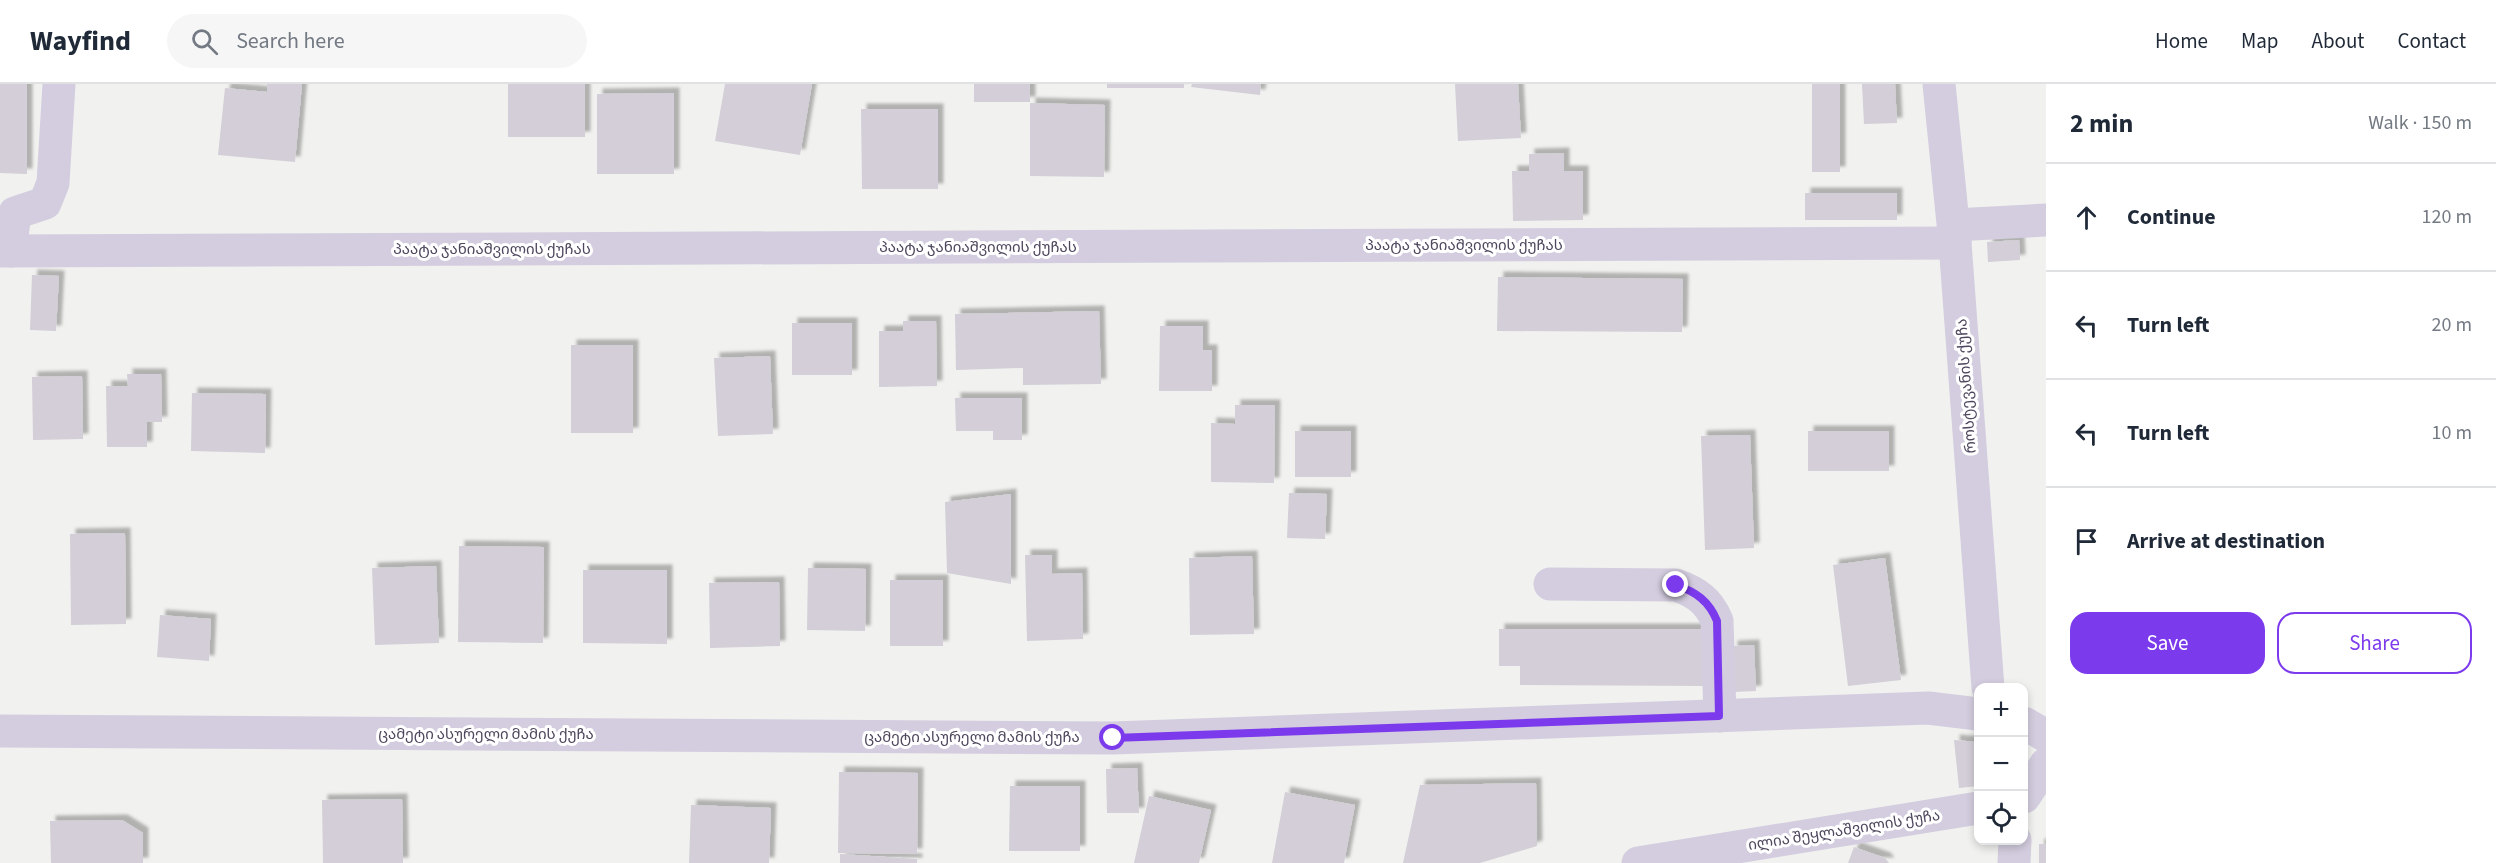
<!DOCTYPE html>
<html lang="en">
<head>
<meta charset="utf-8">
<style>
  :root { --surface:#fff; --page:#f6f6f7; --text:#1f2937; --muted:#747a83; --line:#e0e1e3; --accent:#7c3aed }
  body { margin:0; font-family:"Source Sans 3","Noto Sans Georgian",sans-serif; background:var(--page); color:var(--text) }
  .controls { position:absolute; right:18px; bottom:18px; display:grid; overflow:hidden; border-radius:12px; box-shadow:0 3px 9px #0003 }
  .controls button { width:54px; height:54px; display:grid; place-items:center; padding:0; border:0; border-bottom:2px solid var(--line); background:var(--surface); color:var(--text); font:30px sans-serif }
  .stop { position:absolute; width:18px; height:18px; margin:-14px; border:4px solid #7c3aed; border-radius:50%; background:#fff }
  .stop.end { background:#7c3aed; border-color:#fff; box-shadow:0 2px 6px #0008 }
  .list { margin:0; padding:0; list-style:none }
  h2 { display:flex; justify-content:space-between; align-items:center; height:78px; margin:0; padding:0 24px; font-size:26px }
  h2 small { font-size:20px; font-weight:400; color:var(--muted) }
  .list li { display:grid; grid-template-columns:39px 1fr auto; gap:18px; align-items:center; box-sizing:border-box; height:108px; padding:0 24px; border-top:2px solid var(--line) }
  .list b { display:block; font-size:22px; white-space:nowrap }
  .list em { font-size:20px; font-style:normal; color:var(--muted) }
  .actions { display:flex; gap:12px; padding:18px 24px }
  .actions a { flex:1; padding:14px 0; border:2px solid var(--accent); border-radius:18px; text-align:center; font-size:21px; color:var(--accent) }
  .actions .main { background:var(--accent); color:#fff }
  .icon { flex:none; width:33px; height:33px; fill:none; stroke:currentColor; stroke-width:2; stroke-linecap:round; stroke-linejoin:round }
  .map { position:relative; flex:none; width:2046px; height:779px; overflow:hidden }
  header { display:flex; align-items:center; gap:36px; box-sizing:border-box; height:84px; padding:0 30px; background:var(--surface); border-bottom:2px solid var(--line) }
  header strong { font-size:28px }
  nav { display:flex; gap:33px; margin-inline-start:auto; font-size:21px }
  .search { width:420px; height:54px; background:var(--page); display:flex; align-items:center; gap:15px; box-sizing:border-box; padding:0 21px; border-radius:33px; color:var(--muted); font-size:22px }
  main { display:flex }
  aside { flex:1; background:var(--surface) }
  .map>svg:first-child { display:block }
  .building { fill:#d3ced7; filter:url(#shadow) }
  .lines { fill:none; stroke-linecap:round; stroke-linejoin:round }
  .minor { stroke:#d3cddf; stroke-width:33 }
  .route { stroke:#7c3aed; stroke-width:8 }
  .labels { text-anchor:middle; stroke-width:6; stroke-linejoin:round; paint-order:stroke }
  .street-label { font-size:15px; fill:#4e475d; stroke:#fff }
</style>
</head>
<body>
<header>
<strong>Wayfind</strong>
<div class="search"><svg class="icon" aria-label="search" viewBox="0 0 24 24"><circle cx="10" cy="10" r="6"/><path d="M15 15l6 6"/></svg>Search here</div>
<nav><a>Home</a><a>Map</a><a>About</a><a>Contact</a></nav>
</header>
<main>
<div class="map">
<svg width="2046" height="779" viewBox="0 0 2046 779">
  <defs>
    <filter id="shadow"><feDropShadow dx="5.5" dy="-5.5" stdDeviation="1.5" flood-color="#0004"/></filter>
  </defs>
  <rect width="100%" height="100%" fill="#f1f1ef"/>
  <g class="building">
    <polygon points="0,0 27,0 27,90 0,89"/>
    <polygon points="267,0 302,0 295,78 218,71 225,4 267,8"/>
    <rect x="508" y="0" width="77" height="53"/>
    <polygon points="725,0 812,0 800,71 715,57"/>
    <rect x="974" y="0" width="56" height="18"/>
    <rect x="1107" y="0" width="77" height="4"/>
    <polygon points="1192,0 1261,0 1260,11 1191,3"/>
    <polygon points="1455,0 1518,0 1521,54 1458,57"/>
    <rect x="1812" y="0" width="28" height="88"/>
    <polygon points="1862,0 1895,0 1897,39 1864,40"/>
    <polygon points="674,9 674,90 597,90 597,10"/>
    <polygon points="1030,19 1105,21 1104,93 1030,92"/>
    <polygon points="861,25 938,25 938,105 862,105"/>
    <polygon points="1564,69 1564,87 1583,87 1583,136 1513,137 1512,87 1529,87 1529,70"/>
    <rect x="1805" y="109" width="92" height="27"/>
    <polygon points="2019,156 2020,176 1988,178 1987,158"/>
    <polygon points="32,191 59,192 56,247 30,246"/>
    <polygon points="1498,193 1683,195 1682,248 1497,247"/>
    <polygon points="1099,227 1101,300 1023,301 1023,284 956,286 955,230"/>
    <polygon points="903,237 936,237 937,302 879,303 879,247 903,247"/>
    <rect x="792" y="239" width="60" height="52"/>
    <polygon points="1160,242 1203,242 1203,266 1212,266 1212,307 1159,307"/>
    <rect x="571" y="261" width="62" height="88"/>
    <polygon points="770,272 773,350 718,352 714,274"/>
    <polygon points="127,290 161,290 162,338 147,338 147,363 107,363 106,302 128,302"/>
    <polygon points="82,292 83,355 33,356 32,293"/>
    <polygon points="192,309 266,310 265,369 191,367"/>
    <polygon points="955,314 1022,314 1022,356 993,356 993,347 956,347"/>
    <polygon points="1235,321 1275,321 1274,399 1211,398 1211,339 1235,340"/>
    <rect x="1295" y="347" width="56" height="46"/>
    <rect x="1808" y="347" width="81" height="40"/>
    <polygon points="1750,351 1754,464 1705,466 1701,352"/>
    <polygon points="1289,409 1327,410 1325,455 1287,454"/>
    <polygon points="1011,410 1011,500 947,489 945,418"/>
    <polygon points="125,449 126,540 71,541 70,450"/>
    <polygon points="459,462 544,463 543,559 458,558"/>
    <polygon points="1025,471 1052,471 1052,490 1082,489 1083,555 1027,557"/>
    <polygon points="1252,472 1254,550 1190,551 1189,474"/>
    <polygon points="1885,474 1901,596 1848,602 1833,481"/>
    <polygon points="436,482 439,559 375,561 372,484"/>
    <polygon points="808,484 866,485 865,547 807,546"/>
    <polygon points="583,486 667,486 667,560 583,559"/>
    <rect x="890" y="496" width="53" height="66"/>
    <polygon points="779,498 780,562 710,564 709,499"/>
    <polygon points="160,531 211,535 209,577 157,573"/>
    <polygon points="1499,545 1710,545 1709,602 1520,601 1520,582 1499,582"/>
    <polygon points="1754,561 1756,607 1734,608 1732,562"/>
    <polygon points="1954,656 1978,658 1978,702 1959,704"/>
    <polygon points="1137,684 1139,729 1107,729 1106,685"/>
    <polygon points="839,688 918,689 917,770 838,769"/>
    <polygon points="1536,699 1537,762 1480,779 1403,779 1420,701"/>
    <polygon points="1010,702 1080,702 1080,767 1009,767"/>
    <polygon points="1285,708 1355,721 1344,779 1272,779"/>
    <polygon points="1149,712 1211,726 1199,779 1134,779"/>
    <polygon points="402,715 403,779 323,779 322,716"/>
    <polygon points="691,721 771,724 769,779 689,779"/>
    <polygon points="122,736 143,749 143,779 51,779 50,737"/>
    <rect x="2039" y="760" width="7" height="19"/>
    <polygon points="1854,763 1885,774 1889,779 1848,779"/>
    <polygon points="840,770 917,775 917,779 840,779"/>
  </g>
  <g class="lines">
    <g class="minor">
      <polyline points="1939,0 1955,159 1988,604"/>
      <polyline points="1954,141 2046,136"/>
      <polyline points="0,167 1955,159"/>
      <polyline points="10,167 15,129 45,119 53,99 59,0"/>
      <path d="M1550,500L1676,501C1696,508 1709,517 1717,537L1720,632"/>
      <polyline points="2024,639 2046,652"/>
      <polyline points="0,647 1113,654 1928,624 1978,630"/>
      <polyline points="2024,713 2046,680"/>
      <polyline points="1638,779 1978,724"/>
      <polyline points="2014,779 2015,756"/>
    </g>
  </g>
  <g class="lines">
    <path class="route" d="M1113,654L1719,632L1717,537C1709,517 1696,508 1676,501"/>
  </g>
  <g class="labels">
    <g class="street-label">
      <text x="1464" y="166">პაატა ჯანიაშვილის ქუჩას</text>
      <text x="978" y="168">პაატა ჯანიაშვილის ქუჩას</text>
      <text x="492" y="170">პაატა ჯანიაშვილის ქუჩას</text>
      <text transform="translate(1966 302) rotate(-94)" y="5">როსტევანის ქუჩა</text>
      <text x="486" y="655">ცამეტი ასურელი მამის ქუჩა</text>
      <text x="972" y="658">ცამეტი ასურელი მამის ქუჩა</text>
      <text transform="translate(1844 746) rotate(-9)" y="5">ილია შეყლაშვილის ქუჩა</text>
    </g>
  </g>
</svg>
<div class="controls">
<button>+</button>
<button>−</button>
<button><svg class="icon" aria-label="locate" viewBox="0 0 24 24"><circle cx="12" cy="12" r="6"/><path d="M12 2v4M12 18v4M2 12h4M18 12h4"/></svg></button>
</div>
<div class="stop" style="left:1113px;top:654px"></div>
<div class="stop end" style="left:1676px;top:501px"></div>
</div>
<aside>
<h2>2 min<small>Walk · 150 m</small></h2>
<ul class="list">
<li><svg class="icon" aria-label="ahead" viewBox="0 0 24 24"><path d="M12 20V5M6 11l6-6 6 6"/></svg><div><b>Continue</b></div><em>120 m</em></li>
<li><svg class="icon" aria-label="left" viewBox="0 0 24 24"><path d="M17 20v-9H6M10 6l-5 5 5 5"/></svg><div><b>Turn left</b></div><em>20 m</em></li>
<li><svg class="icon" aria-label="left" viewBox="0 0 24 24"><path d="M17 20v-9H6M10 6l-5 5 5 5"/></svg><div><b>Turn left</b></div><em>10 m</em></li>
<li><svg class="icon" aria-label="arrive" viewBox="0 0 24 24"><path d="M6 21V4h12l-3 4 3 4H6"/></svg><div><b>Arrive at destination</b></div></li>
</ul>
<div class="actions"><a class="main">Save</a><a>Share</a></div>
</aside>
</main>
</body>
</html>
